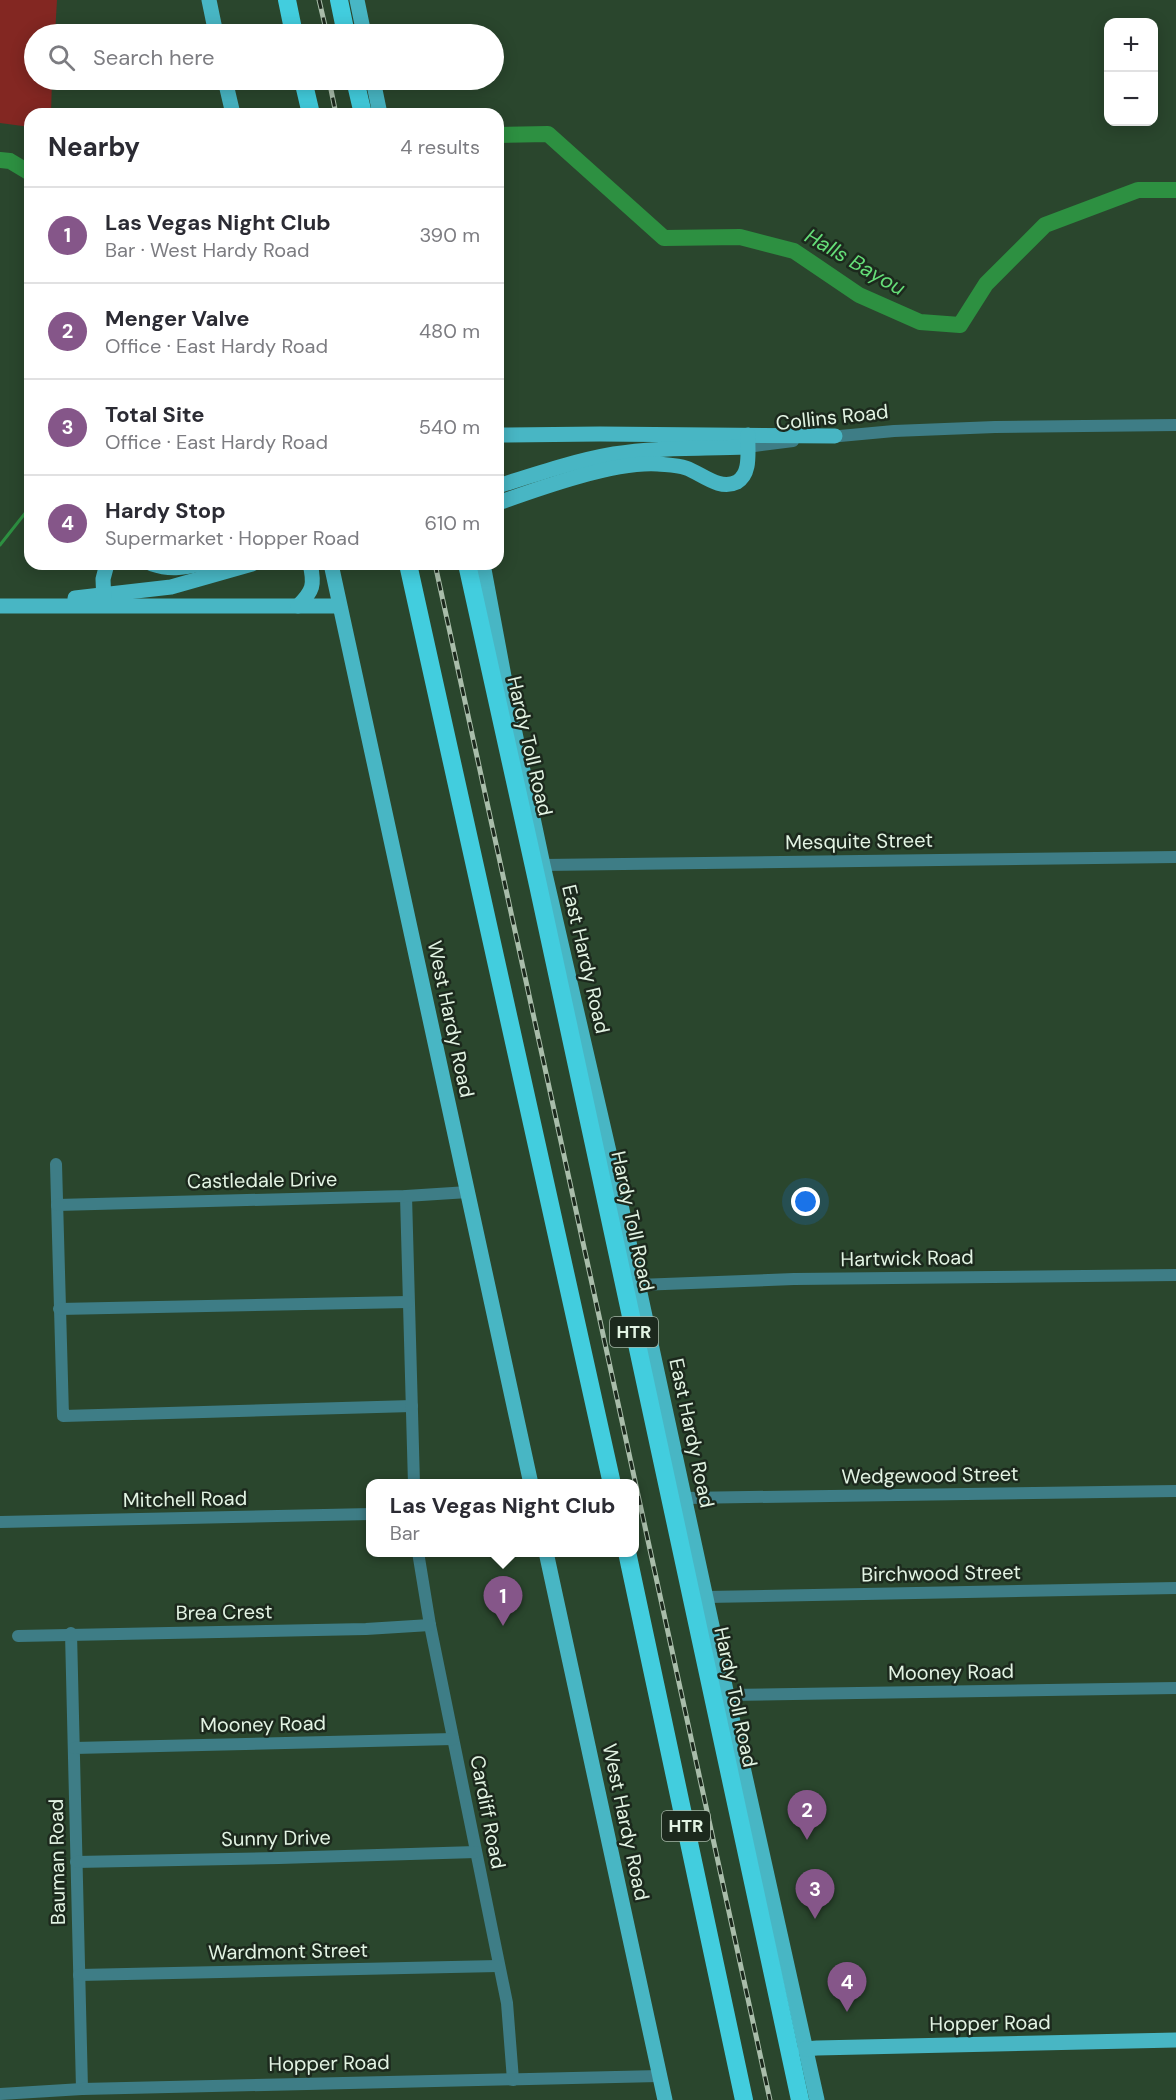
<!DOCTYPE html>
<html lang="en">
<head>
<meta charset="utf-8">
<style>
  :root { --surface:#fff; --page:#f2f2f3; --text:#2b2b33; --muted:#7c7c81; --line:#e1e1e2; --accent:#855689 }
  body { margin:0; font-family:"DM Sans",sans-serif; background:var(--page); color:var(--text) }
  .controls { position:absolute; right:18px; top:18px; display:grid; overflow:hidden; border-radius:12px; box-shadow:0 3px 15px #0003 }
  .controls button { width:54px; height:54px; display:grid; place-items:center; padding:0; border:0; border-bottom:2px solid var(--line); background:var(--surface); color:var(--text); font:30px sans-serif }
  .you { position:absolute; left:806px; top:1202px; width:21px; height:21px; margin:-15px; border:4px solid #fff; border-radius:50%; background:#1a73e8; box-shadow:0 0 0 9px #1a73e833 }
  .badge { display:grid; place-items:center; width:39px; height:39px; border-radius:50%; background:var(--accent); color:#fff; font-size:20px; font-weight:700 }
  .pin { position:absolute; translate:-50% -50px; filter:drop-shadow(0 2px 3px #0008) }
  .pin::after { content:''; position:absolute; top:32px; width:21px; height:18px; background:inherit; clip-path:polygon(0 0,100% 0,50% 100%) }
  .popup { position:absolute; left:366px; top:1479px; width:273px; height:78px; box-sizing:border-box; display:grid; place-content:center; border-radius:12px; background:var(--surface); filter:drop-shadow(0 2px 4px #0005); font-size:20px; white-space:nowrap; color:var(--muted) }
  .popup b { font-size:22px; color:var(--text) }
  .popup::after { content:''; position:absolute; left:50%; top:100%; margin-left:-12px; border:12px solid transparent; border-top-color:var(--surface) }
  .list { margin:0; padding:0; list-style:none }
  h2 { display:flex; justify-content:space-between; align-items:center; height:78px; margin:0; padding:0 24px; font-size:26px }
  h2 small { font-size:20px; font-weight:400; color:var(--muted) }
  .list li { display:grid; grid-template-columns:39px 1fr auto; gap:18px; align-items:center; box-sizing:border-box; height:96px; padding:0 24px; border-top:2px solid var(--line) }
  .list b { display:block; font-size:22px; white-space:nowrap }
  .list p { margin:0; font-size:20px; white-space:nowrap; color:var(--muted) }
  .list em { font-size:20px; font-style:normal; color:var(--muted) }
  .icon { flex:none; width:33px; height:33px; fill:none; stroke:currentColor; stroke-width:2; stroke-linecap:round; stroke-linejoin:round }
  .map { position:relative; flex:none; width:1176px; height:2100px; overflow:hidden }
  .search { position:absolute; background:var(--surface); box-shadow:0 3px 15px #0003; left:24px; top:24px; width:480px; height:66px; display:flex; align-items:center; gap:15px; box-sizing:border-box; padding:0 21px; border-radius:33px; color:var(--muted); font-size:22px }
  .panel { position:absolute; background:var(--surface); box-shadow:0 3px 15px #0003; left:24px; top:108px; width:480px; height:462px; border-radius:18px }
  .map>svg:first-child { display:block }
  .green { fill:#832722 }
  .lines { fill:none; stroke-linecap:round; stroke-linejoin:round }
  .stream { stroke:#2d9041; stroke-width:3 }
  .river { stroke:#2d9041; stroke-width:16 }
  .minor { stroke:#3e7d86; stroke-width:12 }
  .major { stroke:#48b6c4; stroke-width:15 }
  .highway { stroke:#42cdde; stroke-width:18 }
  .rail-casing { stroke:#a9bdaa; stroke-width:5 }
  .rail { stroke:#1c291d; stroke-width:3; stroke-dasharray:9; stroke-linecap:butt }
  .labels { text-anchor:middle; stroke-width:5; stroke-linejoin:round; paint-order:stroke }
  .shield { fill:#1c291d; stroke:#a7b6a8; stroke-width:1.5 }
  .shield-label { font-size:18px; font-weight:bold; fill:#e2f3e3 }
  .street-label { font-size:20px; fill:#e2f3e3; stroke:#1c291d }
  .water-label { font-size:21px; font-style:italic; fill:#65de78; stroke:#1c291d }
</style>
</head>
<body>
<div class="map">
<svg width="1176" height="2100" viewBox="0 0 1176 2100">
  <rect width="100%" height="100%" fill="#2a462d"/>
  <polygon class="green" points="0,0 57,0 55,34 34,34 34,80 52,80 51,114 30,114 30,127 0,123"/>
  <g class="lines">
    <polyline class="stream" points="0,545 30,507"/>
    <g class="river">
      <polyline points="498,135 548,134 664,238 740,237 794,251 859,295 920,322 960,325 986,284 1045,225 1138,190 1176,190"/>
      <polyline points="0,160 10,161 30,173"/>
    </g>
    <g class="minor">
      <polyline points="829,437 894,431 995,427 1176,425"/>
      <polyline points="747,447 793,441"/>
      <polyline points="543,865 1176,857"/>
      <polyline points="56,1164 63,1416 412,1406"/>
      <polyline points="406,1196 414,1484"/>
      <polyline points="57,1205 406,1196 468,1192"/>
      <polyline points="638,1285 794,1279 1176,1275"/>
      <polyline points="59,1309 408,1302"/>
      <polyline points="684,1498 1176,1491"/>
      <polyline points="0,1522 371,1514"/>
      <polyline points="418,1552 430,1625 507,2003 513,2080"/>
      <polyline points="706,1597 1176,1588"/>
      <polyline points="71,1633 82,2089"/>
      <polyline points="18,1636 366,1629 430,1625"/>
      <polyline points="727,1695 1176,1688"/>
      <polyline points="74,1748 453,1739"/>
      <polyline points="76,1862 279,1858 476,1852"/>
      <polyline points="79,1975 498,1966"/>
      <polyline points="0,2094 82,2089 659,2076"/>
    </g>
    <g class="major">
      <polyline points="209,0 216,34"/>
      <polyline points="357,0 364,34"/>
      <polyline points="225,80 233,114"/>
      <polyline points="373,80 380,114"/>
      <polyline points="498,435 600,434 835,436"/>
      <path d="M498,486C536,474 574,461 614,454C657,447 703,449 747,447"/>
      <path d="M498,503C540,488 615,461 658,464C667,465 677,465 686,468C701,473 719,491 737,482C752,473 747,450 748,435"/>
      <path d="M152,564C169,570 183,568 201,564"/>
      <polyline points="331,564 531,1484"/>
      <polyline points="483,564 511,714 543,865 616,1182 727,1695 817,2100"/>
      <polyline points="75,598 171,587 252,564"/>
      <polyline points="104,603 103,579 107,564"/>
      <polyline points="0,606 339,606"/>
      <path d="M298,606C313,591 315,585 310,564"/>
      <polyline points="546,1552 665,2100"/>
      <polyline points="805,2049 817,2048 1176,2040"/>
    </g>
    <g class="highway">
      <polyline points="287,0 294,34"/>
      <polyline points="339,0 346,34"/>
      <polyline points="303,80 311,114"/>
      <polyline points="355,80 363,114"/>
      <polyline points="408,564 612,1484"/>
      <polyline points="467,564 538,885 800,2100"/>
      <polyline points="627,1552 744,2100"/>
    </g>
    <g class="rail-casing">
      <g id="rail">
        <polyline points="319,0 327,34"/>
        <polyline points="329,80 336,114"/>
        <polyline points="435,564 770,2100"/>
      </g>
    </g>
    <use href="#rail" class="rail"/>
  </g>
  <g class="labels">
    <g class="shield">
      <rect x="610" y="1317" width="48" height="30" rx="4.5"/>
      <rect x="662" y="1811" width="48" height="30" rx="4.5"/>
    </g>
    <g class="shield-label">
      <text x="634" y="1338">HTR</text>
      <text x="686" y="1832">HTR</text>
    </g>
    <g class="street-label">
      <text transform="translate(832 417) rotate(-6)" y="7">Collins Road</text>
      <text transform="translate(530 746) rotate(77)" y="7">Hardy Toll Road</text>
      <text transform="translate(859 841) rotate(-1)" y="7">Mesquite Street</text>
      <text transform="translate(586 959) rotate(77)" y="7">East Hardy Road</text>
      <text transform="translate(451 1019) rotate(78)" y="7">West Hardy Road</text>
      <text transform="translate(262 1180) rotate(-1)" y="7">Castledale Drive</text>
      <text transform="translate(633 1221) rotate(78)" y="7">Hardy Toll Road</text>
      <text transform="translate(907 1258) rotate(-1)" y="7">Hartwick Road</text>
      <text transform="translate(692 1433) rotate(78)" y="7">East Hardy Road</text>
      <text transform="translate(930 1475) rotate(-1)" y="7">Wedgewood Street</text>
      <text transform="translate(185 1499) rotate(-1)" y="7">Mitchell Road</text>
      <text transform="translate(941 1573) rotate(-1)" y="7">Birchwood Street</text>
      <text transform="translate(224 1612) rotate(-1)" y="7">Brea Crest</text>
      <text transform="translate(951 1672) rotate(-1)" y="7">Mooney Road</text>
      <text transform="translate(736 1697) rotate(78)" y="7">Hardy Toll Road</text>
      <text transform="translate(263 1724) rotate(-1)" y="7">Mooney Road</text>
      <text transform="translate(488 1812) rotate(79)" y="7">Cardiff Road</text>
      <text transform="translate(626 1822) rotate(78)" y="7">West Hardy Road</text>
      <text transform="translate(276 1838) rotate(-1)" y="7">Sunny Drive</text>
      <text transform="translate(57 1862) rotate(-91)" y="7">Bauman Road</text>
      <text transform="translate(288 1951) rotate(-1)" y="7">Wardmont Street</text>
      <text transform="translate(990 2023) rotate(-1)" y="7">Hopper Road</text>
      <text transform="translate(329 2063) rotate(-1)" y="7">Hopper Road</text>
    </g>
    <g class="water-label">
      <text transform="translate(855 262) rotate(30)" y="7">Halls Bayou</text>
    </g>
  </g>
</svg>
<div class="controls">
<button>+</button>
<button>−</button>
</div>
<div class="you"></div>
<div class="pin badge" style="left:503px;top:1626px">1</div>
<div class="popup"><b>Las Vegas Night Club</b>Bar</div>
<div class="pin badge" style="left:807px;top:1840px">2</div>
<div class="pin badge" style="left:815px;top:1919px">3</div>
<div class="pin badge" style="left:847px;top:2012px">4</div>
<div class="search"><svg class="icon" aria-label="search" viewBox="0 0 24 24"><circle cx="10" cy="10" r="6"/><path d="M15 15l6 6"/></svg>Search here</div>
<section class="panel">
<h2>Nearby<small>4 results</small></h2>
<ul class="list">
<li><span class="badge">1</span><div><b>Las Vegas Night Club</b><p>Bar · West Hardy Road</p></div><em>390 m</em></li>
<li><span class="badge">2</span><div><b>Menger Valve</b><p>Office · East Hardy Road</p></div><em>480 m</em></li>
<li><span class="badge">3</span><div><b>Total Site</b><p>Office · East Hardy Road</p></div><em>540 m</em></li>
<li><span class="badge">4</span><div><b>Hardy Stop</b><p>Supermarket · Hopper Road</p></div><em>610 m</em></li>
</ul>
</section>
</div>
</body>
</html>
